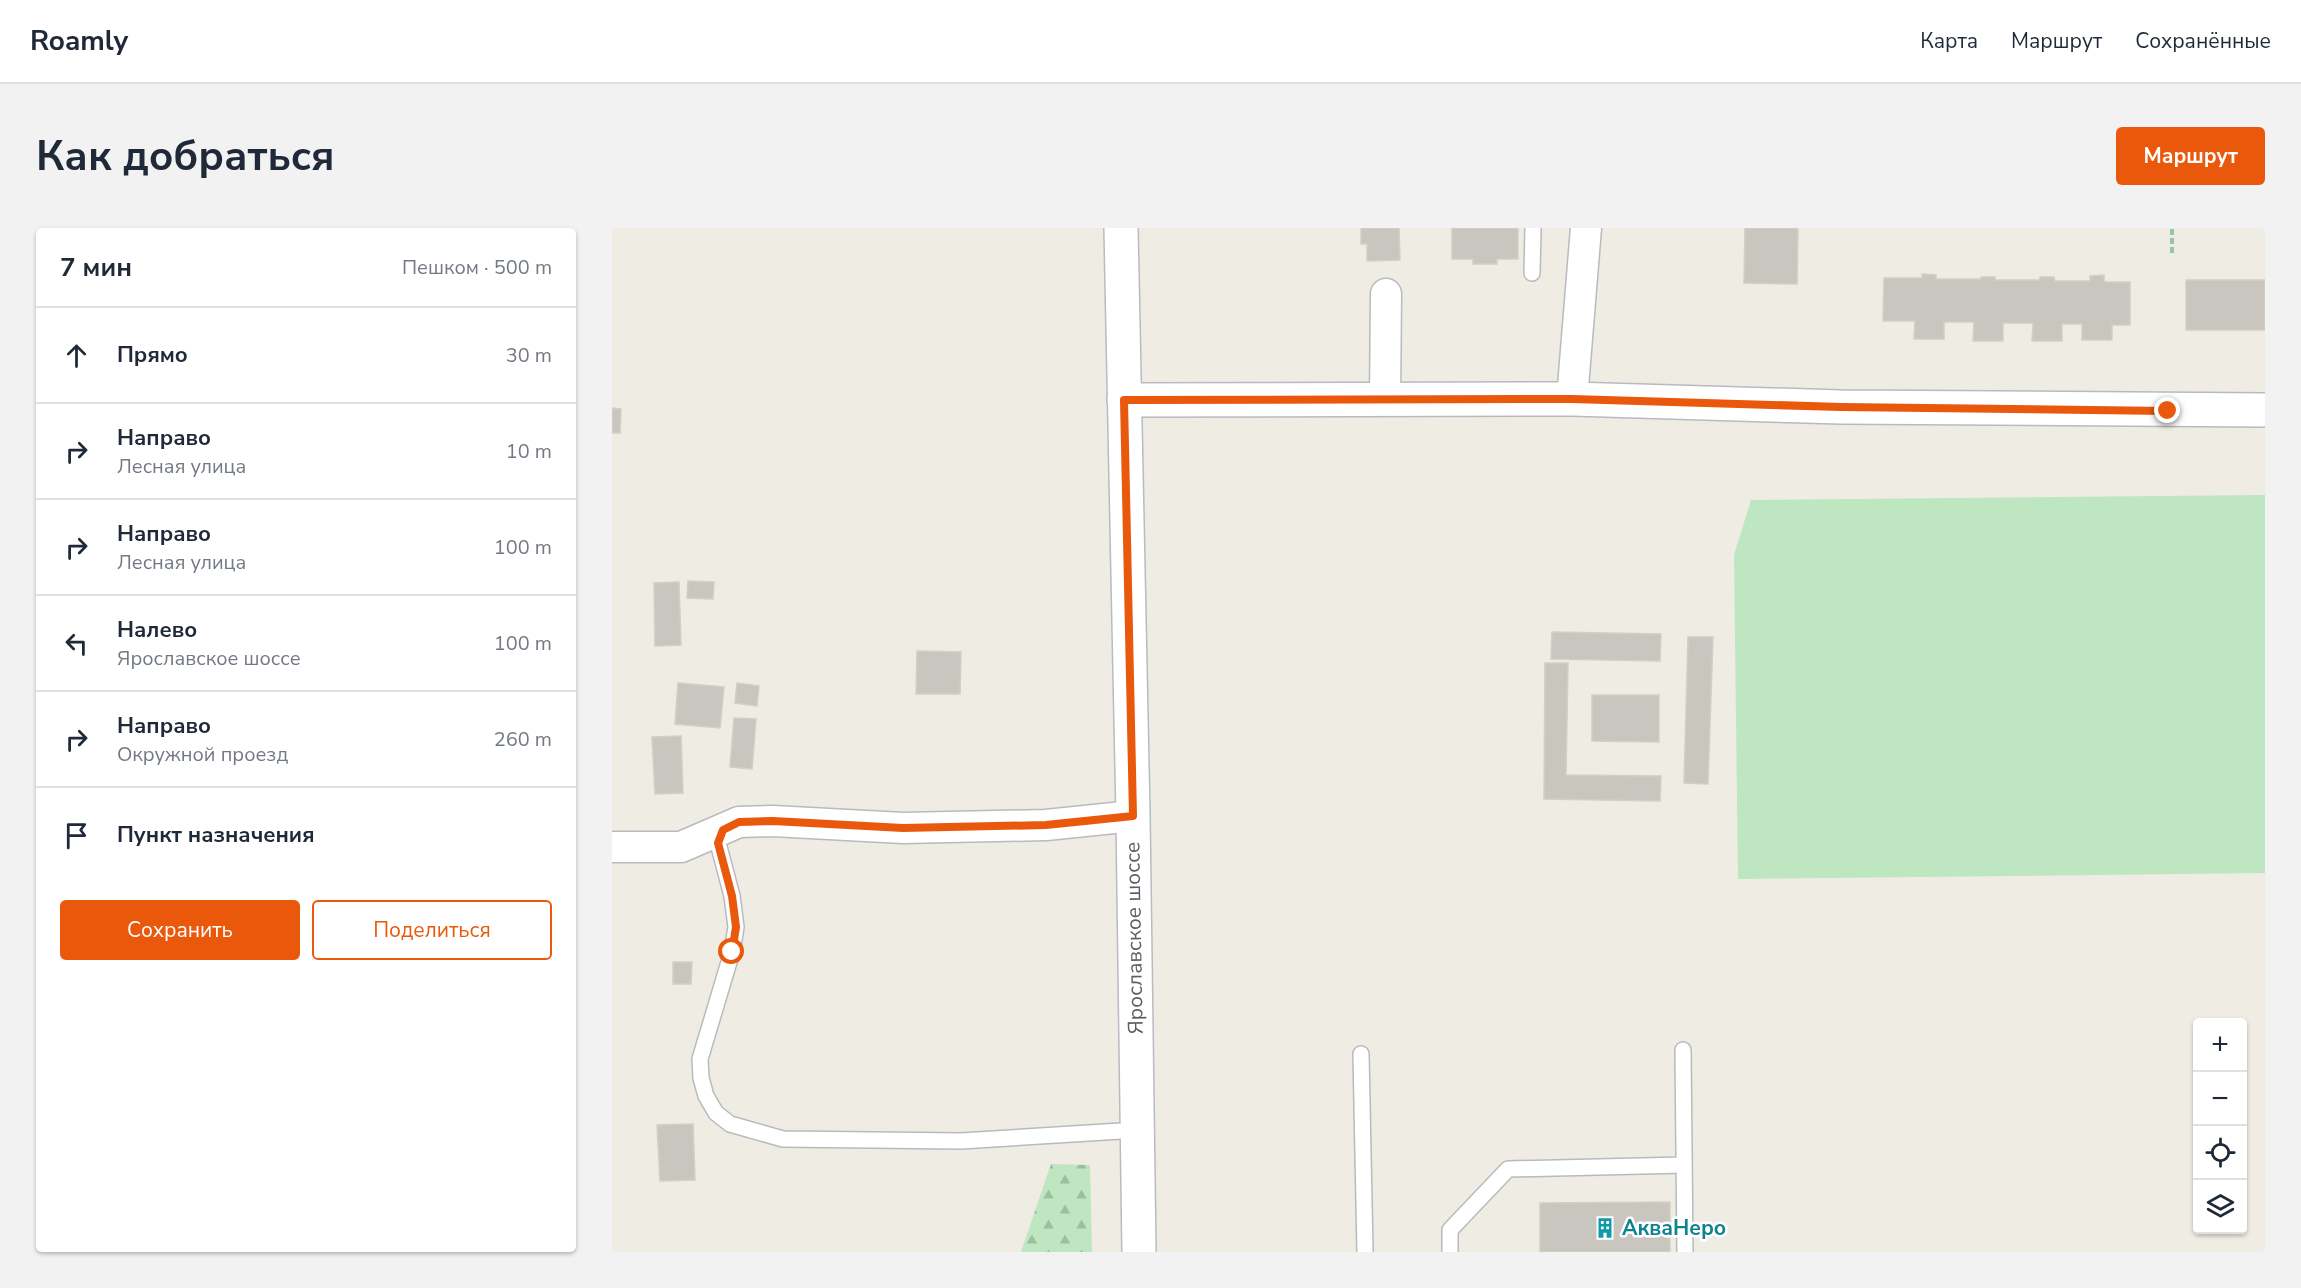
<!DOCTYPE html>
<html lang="ru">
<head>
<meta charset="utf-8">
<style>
  :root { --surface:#fff; --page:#f2f2f3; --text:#1f2937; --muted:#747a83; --line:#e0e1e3; --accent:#ea580c }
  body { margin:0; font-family:"Nunito Sans",sans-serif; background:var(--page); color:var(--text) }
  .controls { position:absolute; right:18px; bottom:18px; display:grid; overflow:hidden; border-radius:6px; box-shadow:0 2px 4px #0004 }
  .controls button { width:54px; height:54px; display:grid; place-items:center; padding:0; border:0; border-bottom:2px solid var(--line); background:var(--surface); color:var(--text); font:30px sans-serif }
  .stop { position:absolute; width:18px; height:18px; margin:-14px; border:4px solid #ea580c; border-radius:50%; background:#fff }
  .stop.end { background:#ea580c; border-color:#fff; box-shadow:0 2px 6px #0008 }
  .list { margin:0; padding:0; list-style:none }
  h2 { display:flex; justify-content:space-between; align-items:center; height:78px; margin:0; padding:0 24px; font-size:26px }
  h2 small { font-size:20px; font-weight:400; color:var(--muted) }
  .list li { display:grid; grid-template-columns:39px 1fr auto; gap:18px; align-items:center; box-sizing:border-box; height:96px; padding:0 24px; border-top:2px solid var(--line) }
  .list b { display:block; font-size:22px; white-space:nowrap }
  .list p { margin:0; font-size:20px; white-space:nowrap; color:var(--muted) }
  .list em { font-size:20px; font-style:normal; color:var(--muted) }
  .actions { display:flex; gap:12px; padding:18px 24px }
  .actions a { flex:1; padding:14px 0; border:2px solid var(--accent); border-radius:6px; text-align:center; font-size:21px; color:var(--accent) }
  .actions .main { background:var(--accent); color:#fff }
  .icon { flex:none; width:33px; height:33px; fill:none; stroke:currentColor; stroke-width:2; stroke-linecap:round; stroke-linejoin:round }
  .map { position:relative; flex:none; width:1653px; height:1024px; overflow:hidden; border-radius:6px }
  header { display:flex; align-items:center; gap:36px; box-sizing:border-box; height:84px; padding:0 30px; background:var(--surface); border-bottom:2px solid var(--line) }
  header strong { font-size:28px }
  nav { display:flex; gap:33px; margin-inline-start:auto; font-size:21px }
  .intro { display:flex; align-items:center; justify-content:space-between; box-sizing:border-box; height:144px; padding:0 36px }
  h1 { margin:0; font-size:42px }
  .button { padding:15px 27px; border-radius:6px; background:var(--accent); color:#fff; font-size:21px; font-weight:700 }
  main { display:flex; gap:36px; padding:0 36px }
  aside { flex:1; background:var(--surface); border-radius:6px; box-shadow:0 2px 4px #0004 }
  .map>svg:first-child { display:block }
  .green { fill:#bee6c1 }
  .forest { fill:url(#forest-firs) }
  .building { fill:#c9c6c0; stroke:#d3cfc1; stroke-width:1.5 }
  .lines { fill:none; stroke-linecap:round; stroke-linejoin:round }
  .service-casing { stroke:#b8babf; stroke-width:18 }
  .minor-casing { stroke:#b8babf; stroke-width:33 }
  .tertiary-casing { stroke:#b8babf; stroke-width:36 }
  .secondary-casing { stroke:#b8bbc1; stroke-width:36 }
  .path { stroke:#96c5a7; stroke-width:4; stroke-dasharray:6 3; stroke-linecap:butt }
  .service { stroke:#fff; stroke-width:15 }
  .minor { stroke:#fff; stroke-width:30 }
  .tertiary { stroke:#fff; stroke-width:33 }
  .secondary { stroke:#fff; stroke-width:33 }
  .route { stroke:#ea580c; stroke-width:8 }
  .labels { text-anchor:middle; stroke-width:5; stroke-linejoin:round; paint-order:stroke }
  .street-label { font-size:21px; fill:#5b5e64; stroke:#fff }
  .culture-label { font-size:21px; font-weight:bold; fill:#0d838f; stroke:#fff; text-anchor:start }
</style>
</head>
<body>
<header>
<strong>Roamly</strong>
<nav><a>Карта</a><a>Маршрут</a><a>Сохранённые</a></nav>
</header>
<div class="intro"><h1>Как добраться</h1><a class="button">Маршрут</a></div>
<main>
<aside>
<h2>7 мин<small>Пешком · 500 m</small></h2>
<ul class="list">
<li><svg class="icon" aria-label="ahead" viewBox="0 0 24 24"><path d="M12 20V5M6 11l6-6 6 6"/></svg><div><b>Прямо</b></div><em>30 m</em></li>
<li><svg class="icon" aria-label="right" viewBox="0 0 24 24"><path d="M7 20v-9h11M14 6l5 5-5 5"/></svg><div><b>Направо</b><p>Лесная улица</p></div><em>10 m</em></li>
<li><svg class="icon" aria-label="right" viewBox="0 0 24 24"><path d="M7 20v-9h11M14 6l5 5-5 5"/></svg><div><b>Направо</b><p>Лесная улица</p></div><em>100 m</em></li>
<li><svg class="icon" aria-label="left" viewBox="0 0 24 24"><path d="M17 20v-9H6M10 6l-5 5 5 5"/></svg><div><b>Налево</b><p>Ярославское шоссе</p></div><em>100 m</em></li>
<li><svg class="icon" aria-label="right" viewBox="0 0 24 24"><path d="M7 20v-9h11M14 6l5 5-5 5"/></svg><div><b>Направо</b><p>Окружной проезд</p></div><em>260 m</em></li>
<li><svg class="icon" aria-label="arrive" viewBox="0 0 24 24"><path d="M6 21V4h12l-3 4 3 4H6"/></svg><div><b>Пункт назначения</b></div></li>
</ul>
<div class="actions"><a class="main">Сохранить</a><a>Поделиться</a></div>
</aside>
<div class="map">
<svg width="1653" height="1024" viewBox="0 0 1653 1024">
  <defs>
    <pattern id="forest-firs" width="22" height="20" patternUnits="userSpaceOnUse" patternTransform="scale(1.5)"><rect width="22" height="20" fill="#bee6c1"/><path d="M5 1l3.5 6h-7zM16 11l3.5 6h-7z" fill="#9dbea0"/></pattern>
  </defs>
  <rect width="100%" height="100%" fill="#eeece3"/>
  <polygon class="green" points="1653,267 1653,645 1126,651 1122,327 1139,272"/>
  <polygon class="forest" points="439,936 478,937 480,1024 409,1024"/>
  <g class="building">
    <polygon points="749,0 787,0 788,32 755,33 755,16 749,16"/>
    <polygon points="840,0 906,0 906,31 885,31 885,36 861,36 861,31 840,31"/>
    <polygon points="1133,0 1186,0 1185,56 1132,55"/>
    <polygon points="1310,46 1324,47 1324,51 1369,51 1369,49 1383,49 1383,52 1428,52 1428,49 1442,49 1443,53 1478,53 1478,48 1492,47 1492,54 1518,54 1518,97 1500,97 1500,112 1470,112 1470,96 1450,96 1450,113 1420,113 1421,95 1391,95 1391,113 1361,113 1362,94 1332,94 1332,111 1302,111 1303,93 1271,93 1272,50 1310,50"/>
    <rect x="1574" y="52" width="79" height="50"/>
    <polygon points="0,180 9,181 8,205 0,205"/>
    <polygon points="76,353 102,354 101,371 75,370"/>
    <polygon points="67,354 69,417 43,418 42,355"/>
    <polygon points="940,404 1049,406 1048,433 939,431"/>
    <polygon points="1076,409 1101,409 1096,556 1072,555"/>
    <polygon points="305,423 349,424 348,466 304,466"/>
    <polygon points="933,435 956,435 954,547 1049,548 1048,573 932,571"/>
    <polygon points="66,455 112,459 108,500 63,496"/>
    <polygon points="125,455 147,458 145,478 123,475"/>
    <polygon points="980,467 1047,467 1047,514 980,513"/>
    <polygon points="122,490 144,491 140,541 118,539"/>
    <polygon points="69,508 71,565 43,566 40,509"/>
    <polygon points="61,734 80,734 79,756 61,756"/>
    <polygon points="81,896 83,952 48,953 45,897"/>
    <polygon points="1058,974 1058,1024 928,1024 928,975"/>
  </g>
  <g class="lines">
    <g class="service-casing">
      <g id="service">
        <polyline points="920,45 921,0"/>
        <polyline points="111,601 106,615 120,668 124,699 120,724 88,831 89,850 94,868 104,885 118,896 171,911 349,913 525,902"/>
        <polyline points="1071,822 1073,1024"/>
        <polyline points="749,826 753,1024"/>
        <polyline points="838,1024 838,1002 896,941 1072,937"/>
      </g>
    </g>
    <g class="minor-casing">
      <g id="minor">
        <polyline points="960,171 974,0"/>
        <polyline points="773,172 774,66"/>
        <polyline points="0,619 69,619 127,594 161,593 291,600 434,597 521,588"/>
      </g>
    </g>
    <g class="tertiary-casing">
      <polyline id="tertiary" points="512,172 960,171 1229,179 1653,182"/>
    </g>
    <g class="secondary-casing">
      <polyline id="secondary" points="509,0 521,588 527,1024"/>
    </g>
    <polyline class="path" points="1560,25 1560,0"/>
    <use href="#service" class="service"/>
    <use href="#minor" class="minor"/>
    <use href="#tertiary" class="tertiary"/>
    <use href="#secondary" class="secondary"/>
  </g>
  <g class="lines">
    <polyline class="route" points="120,724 124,699 120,668 106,615 111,602 127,594 161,593 291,600 434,597 521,588 512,172 960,171 1229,179 1556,183"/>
  </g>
  <defs>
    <g id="building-bare" transform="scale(1.62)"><path d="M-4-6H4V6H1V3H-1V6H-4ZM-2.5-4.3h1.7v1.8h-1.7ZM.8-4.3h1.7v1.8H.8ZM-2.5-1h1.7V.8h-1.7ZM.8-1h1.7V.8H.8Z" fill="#0f9aa8" stroke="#fff" stroke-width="2.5" paint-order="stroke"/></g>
  </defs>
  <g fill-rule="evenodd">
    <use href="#building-bare" x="993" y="1000"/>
  </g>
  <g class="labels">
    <g class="street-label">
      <text transform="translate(522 710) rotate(-91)" y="7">Ярославское шоссе</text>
    </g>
    <g class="culture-label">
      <text x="1010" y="1007">АкваНеро</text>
    </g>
  </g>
</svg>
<div class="controls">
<button>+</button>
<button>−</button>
<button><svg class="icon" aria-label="locate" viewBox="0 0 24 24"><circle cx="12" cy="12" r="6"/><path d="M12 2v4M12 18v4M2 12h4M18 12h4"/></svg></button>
<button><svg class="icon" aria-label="layers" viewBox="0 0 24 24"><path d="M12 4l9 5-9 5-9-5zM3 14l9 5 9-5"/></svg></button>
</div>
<div class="stop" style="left:120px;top:724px"></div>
<div class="stop end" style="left:1556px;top:183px"></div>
</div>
</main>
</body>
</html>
